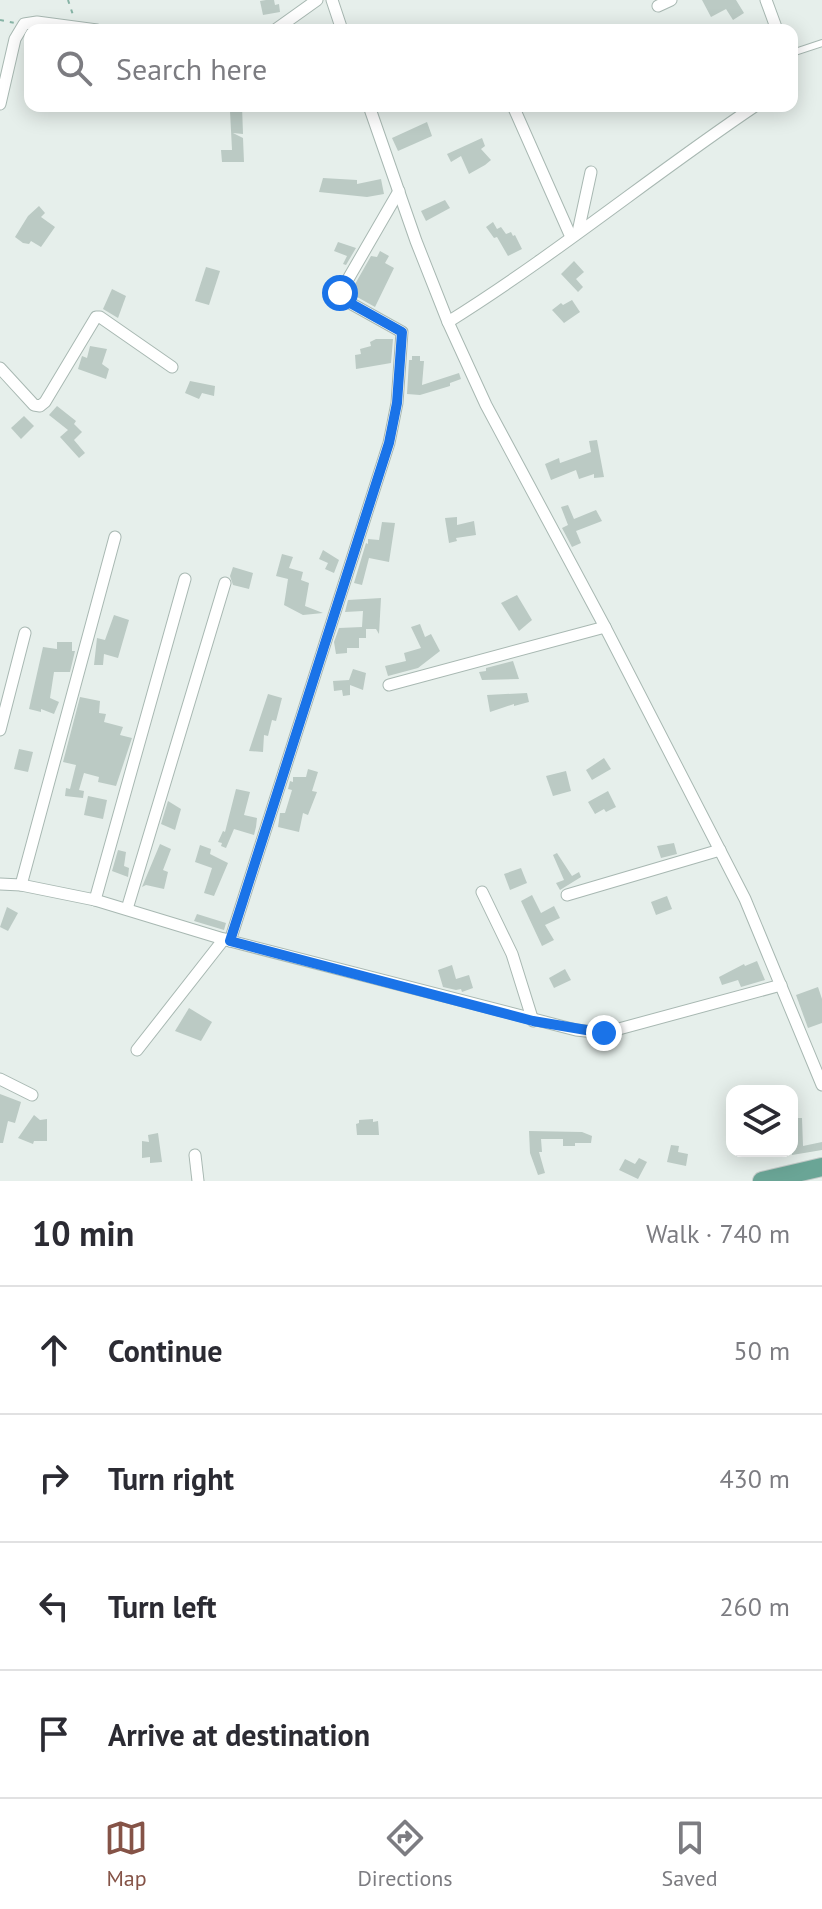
<!DOCTYPE html>
<html lang="en">
<head>
<meta charset="utf-8">
<style>
  :root { --surface:#fff; --page:#f2f2f3; --text:#2b2b33; --muted:#7c7c81; --line:#e1e1e2; --accent:#855347 }
  body { margin:0; font-family:"PT Sans",sans-serif; background:var(--page); color:var(--text) }
  .controls { position:absolute; right:24px; bottom:24px; display:grid; overflow:hidden; border-radius:16px; box-shadow:0 4px 20px #0003 }
  .controls button { width:72px; height:72px; display:grid; place-items:center; padding:0; border:0; border-bottom:2px solid var(--line); background:var(--surface); color:var(--text); font:40px sans-serif }
  .stop { position:absolute; width:24px; height:24px; margin:-18px; border:6px solid #1a73e8; border-radius:50%; background:#fff }
  .stop.end { background:#1a73e8; border-color:#fff; box-shadow:0 2px 8px #0008 }
  .list { margin:0; padding:0; list-style:none }
  h2 { display:flex; justify-content:space-between; align-items:center; height:104px; margin:0; padding:0 32px; font-size:34px }
  h2 small { font-size:26px; font-weight:400; color:var(--muted) }
  .list li { display:grid; grid-template-columns:52px 1fr auto; gap:24px; align-items:center; box-sizing:border-box; height:128px; padding:0 32px; border-top:2px solid var(--line) }
  .list b { display:block; font-size:30px; white-space:nowrap }
  .list em { font-size:26px; font-style:normal; color:var(--muted) }
  .icon { flex:none; width:44px; height:44px; fill:none; stroke:currentColor; stroke-width:2; stroke-linecap:round; stroke-linejoin:round }
  .map { position:relative; flex:none; width:822px; height:1181px; overflow:hidden }
  .search { position:absolute; background:var(--surface); box-shadow:0 4px 20px #0003; left:24px; right:24px; top:24px; height:88px; display:flex; align-items:center; gap:20px; box-sizing:border-box; padding:0 28px; border-radius:16px; color:var(--muted); font-size:30px }
  .sheet { height:616px; background:var(--surface) }
  nav { display:flex; justify-content:space-around; align-items:center; box-sizing:border-box; height:112px; border-top:2px solid var(--line); background:var(--surface); font-size:22px; color:var(--muted) }
  nav a { display:grid; justify-items:center; gap:4px }
  nav .on { color:var(--accent) }
  .map>svg:first-child { display:block }
  .building { fill:#bbcac4 }
  .lines { fill:none; stroke-linecap:round; stroke-linejoin:round }
  .lane-casing { stroke:#a8b8b2; stroke-width:8 }
  .street-casing { stroke:#a8b8b2; stroke-width:13 }
  .primary-casing { stroke:#c2cac8; stroke-width:20 }
  .path { stroke:#86b3a5; stroke-width:2; stroke-dasharray:4 6; stroke-linecap:butt }
  .lane { stroke:#fff; stroke-width:6 }
  .street { stroke:#fff; stroke-width:11 }
  .primary { stroke:#6aa596; stroke-width:18 }
  .route { stroke:#1a73e8; stroke-width:10 }
</style>
</head>
<body>
<div class="map">
<svg width="822" height="1181" viewBox="0 0 822 1181">
  <rect width="100%" height="100%" fill="#e6efeb"/>
  <g class="building">
    <polygon points="266,0 274,0 275,5 279,4 280,12 263,15 260,1"/>
    <polygon points="702,0 736,0 744,13 733,20 726,9 711,17"/>
    <polygon points="234,106 242,106 243,134 233,133 243,138 244,162 222,162 221,150 232,150 230,111 234,110"/>
    <polygon points="427,122 432,136 398,151 392,138"/>
    <polygon points="482,138 485,146 481,149 491,160 485,165 469,174 461,156 451,162 447,154"/>
    <polygon points="323,178 357,180 357,184 381,179 384,194 367,197 319,192"/>
    <polygon points="445,200 450,208 426,221 421,211"/>
    <polygon points="39,206 45,213 41,217 55,227 41,247 31,241 29,244 23,243 15,237 28,216"/>
    <polygon points="493,222 497,229 501,227 506,234 511,232 513,236 515,235 522,249 508,256 497,237 494,238 486,227"/>
    <polygon points="338,242 356,248 346,265 343,264 347,256 334,251"/>
    <polygon points="380,251 389,256 385,263 394,268 375,307 350,293 371,256 377,257"/>
    <polygon points="574,261 584,272 576,279 583,287 578,292 561,274"/>
    <polygon points="206,267 220,271 209,305 195,301"/>
    <polygon points="112,289 126,296 118,318 103,309"/>
    <polygon points="572,300 580,312 564,323 552,310 561,303 563,305"/>
    <polygon points="376,339 393,339 391,363 356,369 355,355 361,354 360,349 371,346 370,342"/>
    <polygon points="90,346 107,349 102,364 109,369 106,379 78,369 82,356 87,358"/>
    <polygon points="412,356 420,356 420,361 424,361 422,385 459,373 461,379 450,383 450,386 420,395 407,394 409,360 412,360"/>
    <polygon points="190,381 215,386 214,396 202,393 199,399 185,393"/>
    <polygon points="57,406 76,421 74,424 82,432 74,440 85,453 79,458 60,437 68,430 49,415"/>
    <polygon points="24,416 34,426 21,439 11,428"/>
    <polygon points="597,440 604,477 594,478 594,474 579,479 576,470 551,480 545,464 559,458 560,463 591,452 589,441"/>
    <polygon points="568,505 574,519 596,510 602,521 576,531 581,543 572,547 562,528 568,525 561,507"/>
    <polygon points="457,517 457,525 474,521 476,535 456,538 457,541 449,543 445,518"/>
    <polygon points="382,522 395,523 389,562 369,558 362,585 354,583 366,543 368,544 368,539 379,540"/>
    <polygon points="323,550 339,560 334,573 325,569 328,563 319,559"/>
    <polygon points="282,554 293,557 289,568 303,572 301,580 309,583 305,606 323,613 303,615 284,605 288,579 276,576"/>
    <polygon points="233,567 253,573 249,589 233,585 230,576"/>
    <polygon points="517,595 532,620 519,631 501,603"/>
    <polygon points="381,598 379,634 376,629 366,629 366,638 359,638 359,648 347,648 347,653 336,654 334,642 339,628 362,627 363,611 345,612 348,600"/>
    <polygon points="114,615 129,620 118,658 104,654 103,665 94,665 97,638 105,640"/>
    <polygon points="420,624 425,637 431,634 440,651 418,668 388,676 385,666 406,661 404,653 421,648 411,627"/>
    <polygon points="57,642 72,642 72,651 75,651 70,672 54,672 50,698 59,702 54,714 41,709 41,712 29,709 43,647 57,649"/>
    <polygon points="513,661 519,679 482,680 479,672 486,671 486,668"/>
    <polygon points="353,669 366,673 363,690 350,685 350,695 343,696 342,690 334,691 333,681 349,680"/>
    <polygon points="527,693 529,702 514,706 514,704 490,712 487,695"/>
    <polygon points="268,694 282,698 276,721 272,720 268,736 264,735 263,752 249,751"/>
    <polygon points="80,697 100,701 99,713 106,714 104,722 123,727 120,735 132,738 116,786 98,782 99,777 84,773 79,790 84,791 83,798 65,796 66,788 70,789 76,765 63,762"/>
    <polygon points="19,749 33,752 28,772 14,769"/>
    <polygon points="604,758 611,769 592,780 586,770"/>
    <polygon points="308,769 318,772 312,791 317,792 308,815 303,813 299,832 278,827 280,813 285,813 292,790 288,789 290,781 293,782 293,777 306,777"/>
    <polygon points="566,771 571,791 553,796 546,776"/>
    <polygon points="236,789 250,792 244,815 257,818 256,827 254,835 234,829 226,848 221,846 222,843 218,842 223,831 225,832"/>
    <polygon points="608,791 616,807 606,812 604,809 595,814 588,802"/>
    <polygon points="88,796 107,800 103,819 84,815"/>
    <polygon points="168,801 181,809 175,830 161,824"/>
    <polygon points="674,843 677,854 661,858 657,846"/>
    <polygon points="160,844 171,849 163,870 168,872 164,889 146,885 142,887"/>
    <polygon points="200,845 211,849 210,854 228,863 214,896 204,893 212,868 195,862"/>
    <polygon points="118,850 126,852 124,866 129,868 128,877 112,871"/>
    <polygon points="557,853 572,876 579,872 581,877 560,890 556,883 564,880 553,855"/>
    <polygon points="521,868 527,883 510,890 504,874"/>
    <polygon points="532,895 541,913 554,906 560,918 545,925 554,940 542,946 521,901"/>
    <polygon points="667,896 672,909 656,915 651,902"/>
    <polygon points="7,907 18,913 8,931 0,927"/>
    <polygon points="197,914 226,923 224,930 194,921"/>
    <polygon points="757,961 765,980 741,987 738,980 722,985 719,977 744,964 745,966"/>
    <polygon points="452,965 456,979 469,975 473,988 462,992 461,989 456,990 443,987 438,970"/>
    <polygon points="565,969 571,980 554,988 549,978"/>
    <polygon points="818,987 822,999 822,1023 808,1028 796,995"/>
    <polygon points="189,1008 212,1022 201,1041 175,1031"/>
    <polygon points="0,1094 21,1102 15,1123 8,1121 3,1143 0,1143"/>
    <polygon points="34,1115 40,1120 47,1119 47,1141 34,1141 33,1144 18,1138"/>
    <polygon points="792,1118 802,1118 803,1146 822,1142 822,1150 792,1155"/>
    <polygon points="373,1119 373,1122 378,1121 379,1135 357,1135 356,1124 359,1123 359,1120"/>
    <polygon points="529,1131 582,1132 592,1136 591,1143 575,1143 575,1146 563,1146 563,1139 541,1139 542,1152 539,1152 545,1173 538,1175 530,1153"/>
    <polygon points="158,1133 162,1162 150,1163 150,1157 142,1158 142,1141 149,1142 148,1135"/>
    <polygon points="671,1145 679,1146 678,1152 688,1154 686,1166 667,1162"/>
    <polygon points="639,1158 647,1162 638,1179 619,1170 625,1159 635,1164"/>
  </g>
  <g class="lines">
    <g class="lane-casing">
      <polyline id="lane" points="792,53 822,43"/>
    </g>
    <g class="street-casing">
      <g id="street">
        <polyline points="332,0 342,30"/>
        <polyline points="766,0 777,30"/>
        <polyline points="658,6 671,0"/>
        <polyline points="275,30 317,0"/>
        <polyline points="0,104 15,39 24,24 37,22 97,30"/>
        <polyline points="369,106 416,241 448,322 486,405 605,627 745,899 822,1085"/>
        <polyline points="513,106 571,237"/>
        <polyline points="578,232 591,172"/>
        <path d="M448,322C554,256 651,176 755,106"/>
        <polyline points="0,368 34,405 40,406 45,402 96,317 100,317 172,367"/>
        <polyline points="389,685 605,627"/>
        <polyline points="0,730 25,633"/>
        <polyline points="0,884 21,885 95,900 230,941 576,1030 604,1033 781,985"/>
        <polyline points="21,885 115,537"/>
        <polyline points="482,892 512,954 533,1021"/>
        <polyline points="567,895 720,850"/>
        <polyline points="95,900 185,579"/>
        <polyline points="127,909 225,583"/>
        <polyline points="230,941 389,443 397,403 402,332 341,298 340,293 399,191"/>
        <polyline points="137,1050 224,939"/>
        <polyline points="0,1079 32,1095"/>
        <polyline points="195,1155 198,1181"/>
      </g>
    </g>
    <g class="primary-casing">
      <polyline id="primary" points="762,1181 822,1167"/>
    </g>
    <g class="path">
      <polyline points="68,0 74,18"/>
      <polyline points="0,20 15,23"/>
    </g>
    <use href="#lane" class="lane"/>
    <use href="#street" class="street"/>
    <use href="#primary" class="primary"/>
  </g>
  <g class="lines">
    <polyline class="route" points="340,293 341,298 402,332 397,403 389,443 230,941 533,1021 604,1033"/>
  </g>
</svg>
<div class="controls">
<button><svg class="icon" aria-label="layers" viewBox="0 0 24 24"><path d="M12 4l9 5-9 5-9-5zM3 14l9 5 9-5"/></svg></button>
</div>
<div class="stop" style="left:340px;top:293px"></div>
<div class="stop end" style="left:604px;top:1033px"></div>
<div class="search"><svg class="icon" aria-label="search" viewBox="0 0 24 24"><circle cx="10" cy="10" r="6"/><path d="M15 15l6 6"/></svg>Search here</div>
</div>
<section class="sheet">
<h2>10 min<small>Walk · 740 m</small></h2>
<ul class="list">
<li><svg class="icon" aria-label="ahead" viewBox="0 0 24 24"><path d="M12 20V5M6 11l6-6 6 6"/></svg><div><b>Continue</b></div><em>50 m</em></li>
<li><svg class="icon" aria-label="right" viewBox="0 0 24 24"><path d="M7 20v-9h11M14 6l5 5-5 5"/></svg><div><b>Turn right</b></div><em>430 m</em></li>
<li><svg class="icon" aria-label="left" viewBox="0 0 24 24"><path d="M17 20v-9H6M10 6l-5 5 5 5"/></svg><div><b>Turn left</b></div><em>260 m</em></li>
<li><svg class="icon" aria-label="arrive" viewBox="0 0 24 24"><path d="M6 21V4h12l-3 4 3 4H6"/></svg><div><b>Arrive at destination</b></div></li>
</ul>
</section>
<nav>
<a class="on"><svg class="icon" aria-label="map" viewBox="0 0 24 24"><path d="M3 6l6-2 6 2 6-2v14l-6 2-6-2-6 2zM9 4v14M15 6v14"/></svg>Map</a>
<a><svg class="icon" aria-label="directions" viewBox="0 0 24 24"><path d="M12 3l9 9-9 9-9-9zM9 14v-3h6M13 9l2 2-2 2"/></svg>Directions</a>
<a><svg class="icon" aria-label="saved" viewBox="0 0 24 24"><path d="M7 4h10v16l-5-4-5 4z"/></svg>Saved</a>
</nav>
</body>
</html>
